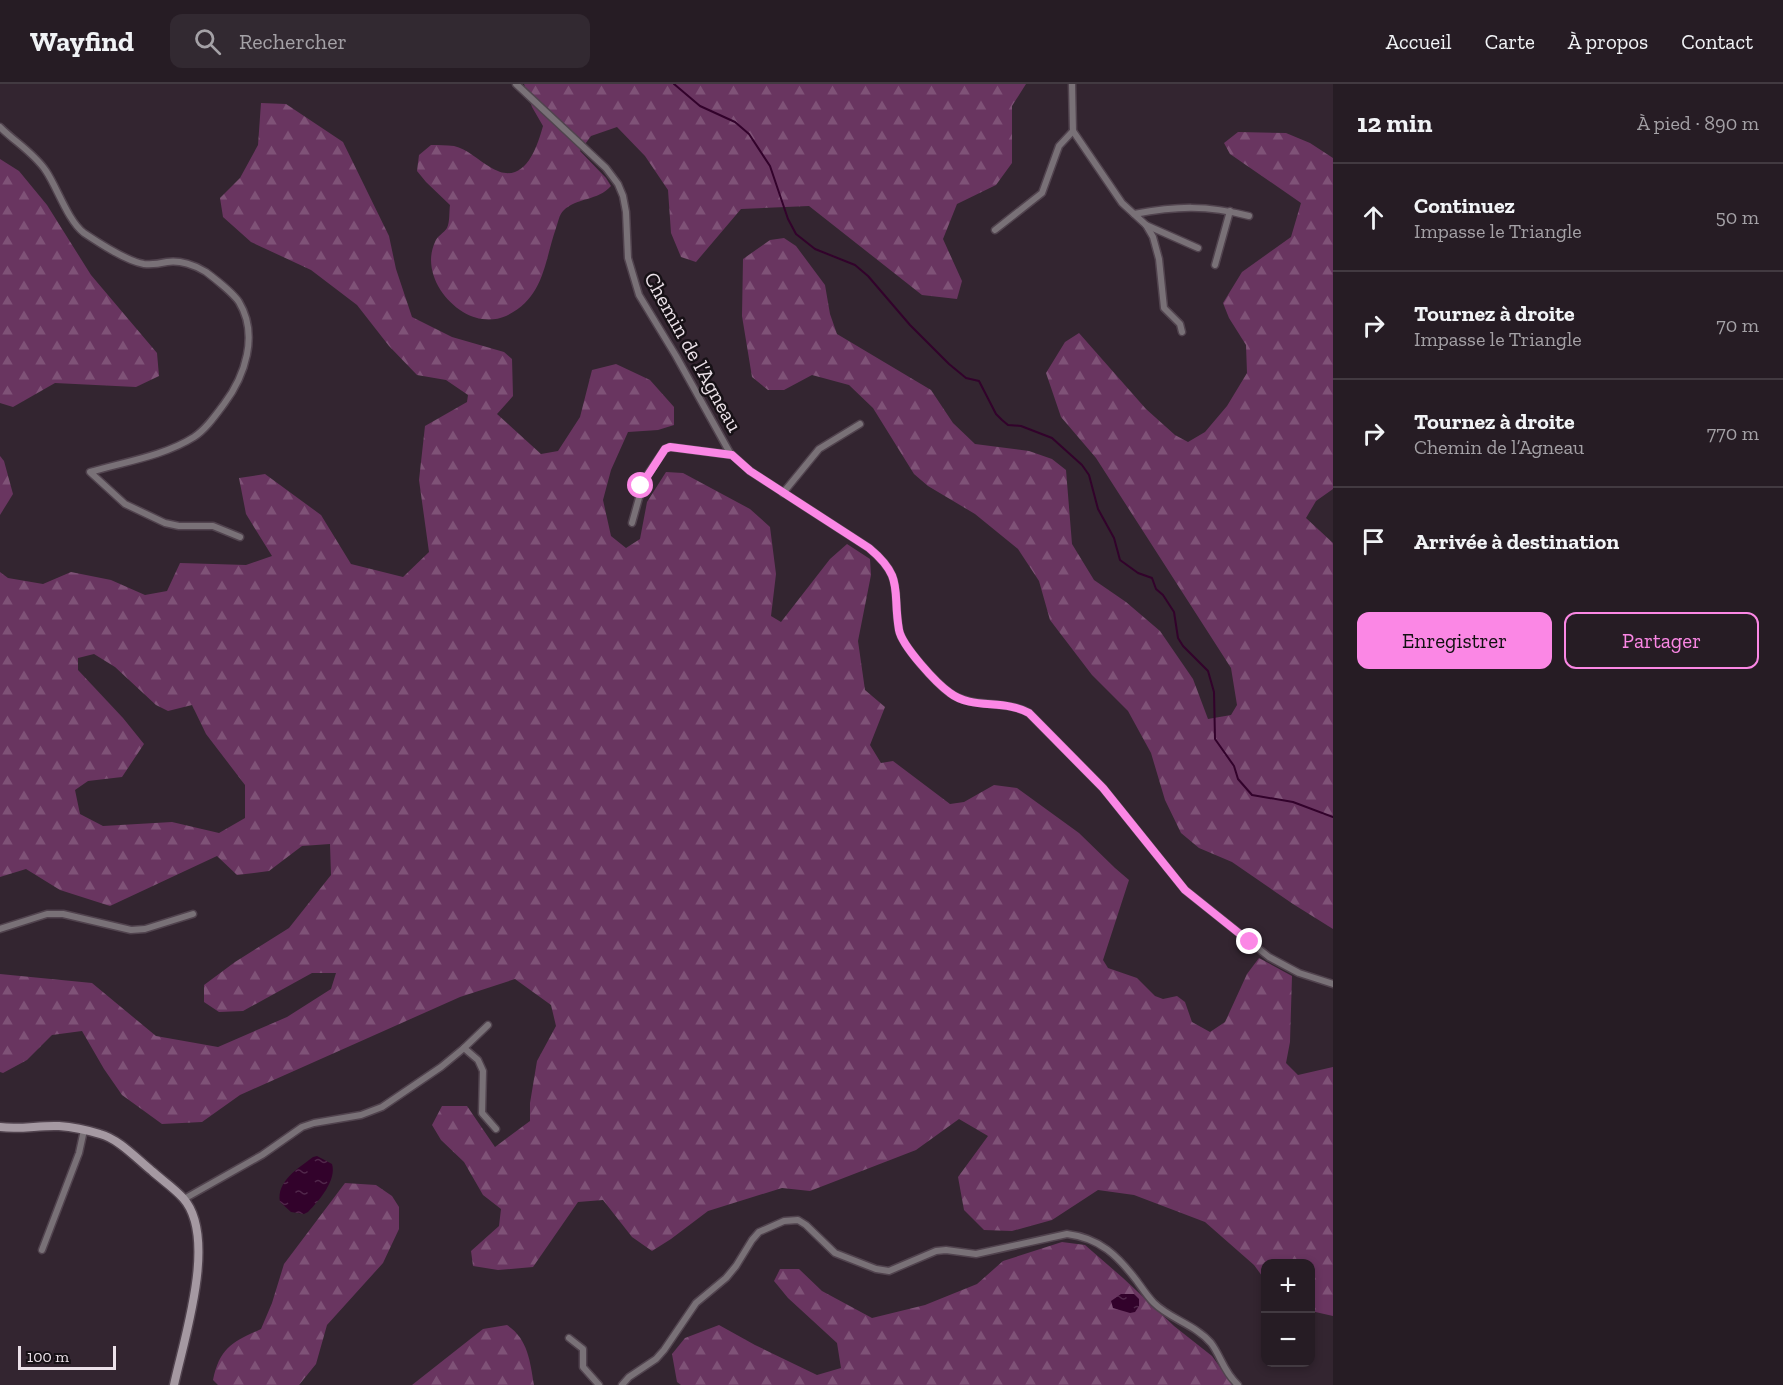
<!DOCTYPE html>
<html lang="fr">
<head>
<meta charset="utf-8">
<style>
  :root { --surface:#261c24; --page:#322931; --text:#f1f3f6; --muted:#a4a1a6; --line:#423a41; --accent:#fb87e5 }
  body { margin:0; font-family:"Zilla Slab",serif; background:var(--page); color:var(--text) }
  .controls { position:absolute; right:18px; bottom:18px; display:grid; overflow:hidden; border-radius:12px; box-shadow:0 3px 9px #0003 }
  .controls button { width:54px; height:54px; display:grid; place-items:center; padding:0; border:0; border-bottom:2px solid var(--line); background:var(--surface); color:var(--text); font:30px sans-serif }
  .scale { position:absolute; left:18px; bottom:15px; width:98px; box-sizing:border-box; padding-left:6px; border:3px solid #ece2e9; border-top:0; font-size:16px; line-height:21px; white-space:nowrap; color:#ece2e9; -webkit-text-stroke:4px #171116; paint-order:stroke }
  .stop { position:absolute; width:18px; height:18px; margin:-14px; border:4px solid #fb87e5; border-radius:50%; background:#fff }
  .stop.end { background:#fb87e5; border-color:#fff; box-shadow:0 2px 6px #0008 }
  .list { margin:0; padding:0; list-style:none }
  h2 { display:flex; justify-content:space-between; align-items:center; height:78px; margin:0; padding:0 24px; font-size:26px }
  h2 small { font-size:20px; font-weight:400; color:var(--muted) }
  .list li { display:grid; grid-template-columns:39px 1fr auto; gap:18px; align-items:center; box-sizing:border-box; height:108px; padding:0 24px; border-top:2px solid var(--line) }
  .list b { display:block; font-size:22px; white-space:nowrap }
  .list p { margin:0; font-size:20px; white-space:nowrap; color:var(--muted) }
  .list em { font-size:20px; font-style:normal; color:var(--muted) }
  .actions { display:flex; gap:12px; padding:18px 24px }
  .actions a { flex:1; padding:14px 0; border:2px solid var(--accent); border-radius:12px; text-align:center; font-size:21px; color:var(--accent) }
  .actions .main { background:var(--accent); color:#111 }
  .icon { flex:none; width:33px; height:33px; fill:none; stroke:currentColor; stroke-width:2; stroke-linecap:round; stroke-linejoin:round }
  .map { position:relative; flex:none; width:1333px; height:1301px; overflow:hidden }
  header { display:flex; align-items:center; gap:36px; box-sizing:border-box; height:84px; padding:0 30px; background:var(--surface); border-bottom:2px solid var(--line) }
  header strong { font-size:28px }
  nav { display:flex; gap:33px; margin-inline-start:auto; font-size:21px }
  .search { width:420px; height:54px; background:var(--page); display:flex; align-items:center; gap:15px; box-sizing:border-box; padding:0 21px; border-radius:12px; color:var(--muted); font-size:22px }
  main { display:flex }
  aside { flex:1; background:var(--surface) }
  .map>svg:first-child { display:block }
  .forest { fill:url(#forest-firs); fill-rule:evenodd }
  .water { fill:url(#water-ripples) }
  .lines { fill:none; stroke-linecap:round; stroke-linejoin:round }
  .stream { stroke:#32022b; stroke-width:2 }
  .street-casing { stroke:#51434e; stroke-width:9 }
  .secondary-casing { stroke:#51434e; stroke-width:11 }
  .street { stroke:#797177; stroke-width:6 }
  .secondary { stroke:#a599a2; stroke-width:8 }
  .route { stroke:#fb87e5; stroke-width:8 }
  .labels { text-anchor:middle; stroke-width:5; stroke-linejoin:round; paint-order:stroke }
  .street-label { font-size:21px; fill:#ece2e9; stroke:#171116 }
</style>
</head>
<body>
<header>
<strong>Wayfind</strong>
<div class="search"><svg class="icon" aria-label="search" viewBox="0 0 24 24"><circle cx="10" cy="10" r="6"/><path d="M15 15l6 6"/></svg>Rechercher</div>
<nav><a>Accueil</a><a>Carte</a><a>À propos</a><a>Contact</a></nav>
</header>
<main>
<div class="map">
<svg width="1333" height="1301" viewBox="0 0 1333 1301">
  <defs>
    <pattern id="forest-firs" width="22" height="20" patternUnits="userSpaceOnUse" patternTransform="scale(1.5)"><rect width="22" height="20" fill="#693560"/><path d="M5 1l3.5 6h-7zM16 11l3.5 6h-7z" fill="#7f5277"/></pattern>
    <pattern id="water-ripples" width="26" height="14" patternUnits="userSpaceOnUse" patternTransform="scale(1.5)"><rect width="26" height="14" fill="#32022b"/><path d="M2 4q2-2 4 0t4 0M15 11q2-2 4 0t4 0" fill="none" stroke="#50274a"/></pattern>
  </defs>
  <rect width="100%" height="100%" fill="#332530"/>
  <g class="forest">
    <path d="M524,0H1026L1012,22V79L996,101L957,120L943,155L962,197L957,215L922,211L809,122L741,125L696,178L681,173L671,149L668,106L645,72L617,43L591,52L580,67L606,94L611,102C598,117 577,113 563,127C559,131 558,139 556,144C544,179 544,214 506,232C492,238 476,236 463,228C440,214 423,184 435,158C437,152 444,149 447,144C450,138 449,128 450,121L426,98L417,87L419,71L431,61C438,61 446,61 454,62C467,65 478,76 490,83C523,104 536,67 543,42L532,23Z"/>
    <path d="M261,19L286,20L343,58L389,152L396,185L412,233L452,253L504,268L512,275L513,312L497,330L541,370L558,367L580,333L592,286L616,280L650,296L674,323V341L658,346L628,348L611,386L603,416L611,452L626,464L640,455L647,418L666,388L683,389L750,425L770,443L776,490L771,532L781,538L830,475L847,460L870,475L871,491L858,557L865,606L885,623L870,661L881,679L893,677L950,720L964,718L994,701L1017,704L1079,749L1115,784L1129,796L1103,876L1108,884L1137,894L1155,912L1163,915L1177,912L1185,918L1192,938L1210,948L1225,938L1247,890L1259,874L1292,892L1290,958L1286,979L1298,991L1333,983V1232L1311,1227L1310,1180H1266L1265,1196L1254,1181L1205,1138L1134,1111L1098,1106L1052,1136L1012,1147L984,1146L964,1126L958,1093L988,1052L959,1035L916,1066L810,1107L782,1104L708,1127L671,1155L652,1167L632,1153L603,1116L578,1118L533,1183L498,1186L473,1182L471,1167L499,1142L501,1125L483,1111L464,1078L441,1056L432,1041L442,1022H467L495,1063L530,1037V1019L537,977L556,942L551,921L515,895L460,913L240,1011L202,1038L162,1040L122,1011L104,985L82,947L52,951L27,976L3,989L0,988V890L92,899L156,952L218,963L287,933L331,905L336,889H312L243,927L219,928L204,918V901L235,878L289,844L331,791L330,760L302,762L269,787L237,791L217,772L110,822L60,806L26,785L0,793V488L8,494L43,500L71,488L111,496L145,511L167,507L180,479L246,481L272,472L246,430L239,394L265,390L321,431L351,480L403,493L429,468L419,396L425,342L467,318L468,311L446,296L417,291L389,262L357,221L311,186L251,158L223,133L220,114L240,94L258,61ZM94,570L115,583L156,621L168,627L192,621L206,650L245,701V734L219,749L172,738L103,742L80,730L75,706L88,697L122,693L144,660L123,634L78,586V574Z"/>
    <polygon points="1238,48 1286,49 1310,59 1333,74 1333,405 1316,417 1306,434 1333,459 1333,845 1293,820 1232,778 1199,764 1181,749 1165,716 1151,669 1128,627 1092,591 1050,536 1039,497 1018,465 975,430 928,402 914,390 873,324 849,301 812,291 784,306 768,306 752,293 742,232 743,175 770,156 784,154 796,162 825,201 830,230 837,250 931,306 953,339 975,360 1029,367 1052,375 1066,386 1072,460 1094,496 1126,518 1160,547 1193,595 1208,635 1231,631 1237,621 1231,584 1096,374 1061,333 1046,289 1065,258 1079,249 1146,325 1175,351 1188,358 1205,348 1227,322 1247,289 1246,261 1229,234 1223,219 1242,188 1291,153 1301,119 1230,70 1224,59"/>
    <polygon points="0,75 19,87 47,121 91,191 157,269 159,292 136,303 55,299 13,323 0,319"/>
    <polygon points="0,372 4,377 13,410 0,431"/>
    <path d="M345,1099L376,1101L392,1112L399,1123V1145L383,1179L327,1241L316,1280L299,1301H218L213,1296C220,1263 233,1258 261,1245L272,1219L284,1180Z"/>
    <polygon points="1062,1158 1085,1161 1123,1194 1174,1242 1212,1272 1233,1301 681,1301 677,1298 672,1270 685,1254 719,1241 755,1261 817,1291 841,1284 837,1259 788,1214 774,1197 780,1185 799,1185 822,1207 872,1234 925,1221 977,1200 1003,1177"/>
    <path d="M507,1241C528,1255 530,1277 534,1301H412L483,1245Z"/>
  </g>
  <g class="water">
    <path d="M317,1072L332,1080C337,1096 319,1117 308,1128L304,1130L291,1128L280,1118C276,1097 299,1084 313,1073Z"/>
    <polygon points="1121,1210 1134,1210 1139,1215 1139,1222 1135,1228 1130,1229 1113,1224 1111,1217"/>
  </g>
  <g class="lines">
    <polyline class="stream" points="674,0 700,22 735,38 749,50 770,82 788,135 796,150 815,165 855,181 868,192 910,241 949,280 966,294 979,297 996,330 1002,336 1008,341 1021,342 1052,354 1082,381 1089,391 1098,425 1114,454 1120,476 1138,489 1152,494 1156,505 1163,511 1174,528 1178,554 1183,562 1208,587 1214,608 1215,655 1234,682 1238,695 1252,711 1293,718 1333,733"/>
    <g class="street-casing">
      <g id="street">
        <path d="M516,0L606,84L618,100L623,112L626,128L628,174L639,211L676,272L730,369L750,387L869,464C905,494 892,506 899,546C902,562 936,599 950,609C972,625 1004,615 1029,629L1103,704L1185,806L1269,873L1299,889L1333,900"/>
        <polyline points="1072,0 1073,47 1122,119 1146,141 1153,153 1159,175 1164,224 1180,240 1182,248"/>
        <path d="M0,43C15,58 34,69 46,87C57,103 68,137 84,149C99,159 126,177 144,180C153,181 158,180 167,178C180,176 195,181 206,188C214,194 234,210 239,218C259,251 245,292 224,320C215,332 206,345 194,353C164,372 124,378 90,388L125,420L165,439L179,442H213L240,453"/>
        <path d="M1134,130C1177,122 1207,121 1249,132"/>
        <polyline points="1146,141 1198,164"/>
        <polyline points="995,146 1042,109 1059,62 1073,47"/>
        <polyline points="1215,181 1230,127"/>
        <polyline points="783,409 819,365 860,340"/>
        <polyline points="632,439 644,396 665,365 670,363 732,371"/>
        <polyline points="0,845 47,830 63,830 131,846 145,845 193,830"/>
        <polyline points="464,964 478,976 483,987 482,1029 496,1045"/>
        <polyline points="184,1115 262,1071 302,1043 314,1039 361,1031 382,1023 441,983 464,964 488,941"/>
        <polyline points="42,1166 79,1069 84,1046"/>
        <polyline points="569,1254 583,1265 583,1283 599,1301"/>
        <path d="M622,1301L629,1293L656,1275L664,1266L696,1219L726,1194L736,1182L752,1156L759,1148L784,1137L798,1136L806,1141L835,1169L876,1185L889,1187L936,1167L946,1166L976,1170L1067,1150C1100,1154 1118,1172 1137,1197C1142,1204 1148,1213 1154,1219C1170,1235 1196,1241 1211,1259C1221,1272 1223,1287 1238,1301"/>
      </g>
    </g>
    <g class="secondary-casing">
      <path id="secondary" d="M0,1043C20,1046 39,1041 59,1042C73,1043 87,1046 100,1050C119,1055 137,1075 152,1087C162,1096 174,1104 183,1114C218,1153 184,1254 174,1301"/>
    </g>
    <use href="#street" class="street"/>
    <use href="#secondary" class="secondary"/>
  </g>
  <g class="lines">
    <path class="route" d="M641,402L665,365L670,363L732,371L750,387L869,464C905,494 892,506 899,546C902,562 936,599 950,609C972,626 1004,615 1029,629L1103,704L1185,806L1250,858"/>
  </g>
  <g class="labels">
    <g class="street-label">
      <text transform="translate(693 268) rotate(61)" y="7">Chemin de l’Agneau</text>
    </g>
  </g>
</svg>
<div class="controls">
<button>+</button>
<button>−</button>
</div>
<div class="scale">100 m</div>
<div class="stop" style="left:641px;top:402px"></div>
<div class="stop end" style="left:1250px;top:858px"></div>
</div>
<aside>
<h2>12 min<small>À pied · 890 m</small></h2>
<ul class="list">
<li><svg class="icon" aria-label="ahead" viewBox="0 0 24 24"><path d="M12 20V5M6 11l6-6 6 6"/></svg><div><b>Continuez</b><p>Impasse le Triangle</p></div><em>50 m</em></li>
<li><svg class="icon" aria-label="right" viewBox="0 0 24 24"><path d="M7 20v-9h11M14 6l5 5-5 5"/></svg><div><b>Tournez à droite</b><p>Impasse le Triangle</p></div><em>70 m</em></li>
<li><svg class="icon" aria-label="right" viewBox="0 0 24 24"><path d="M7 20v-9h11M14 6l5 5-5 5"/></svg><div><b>Tournez à droite</b><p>Chemin de l’Agneau</p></div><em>770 m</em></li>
<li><svg class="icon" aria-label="arrive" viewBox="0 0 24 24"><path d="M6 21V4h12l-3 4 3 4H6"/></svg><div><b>Arrivée à destination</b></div></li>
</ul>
<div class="actions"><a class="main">Enregistrer</a><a>Partager</a></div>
</aside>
</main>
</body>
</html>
